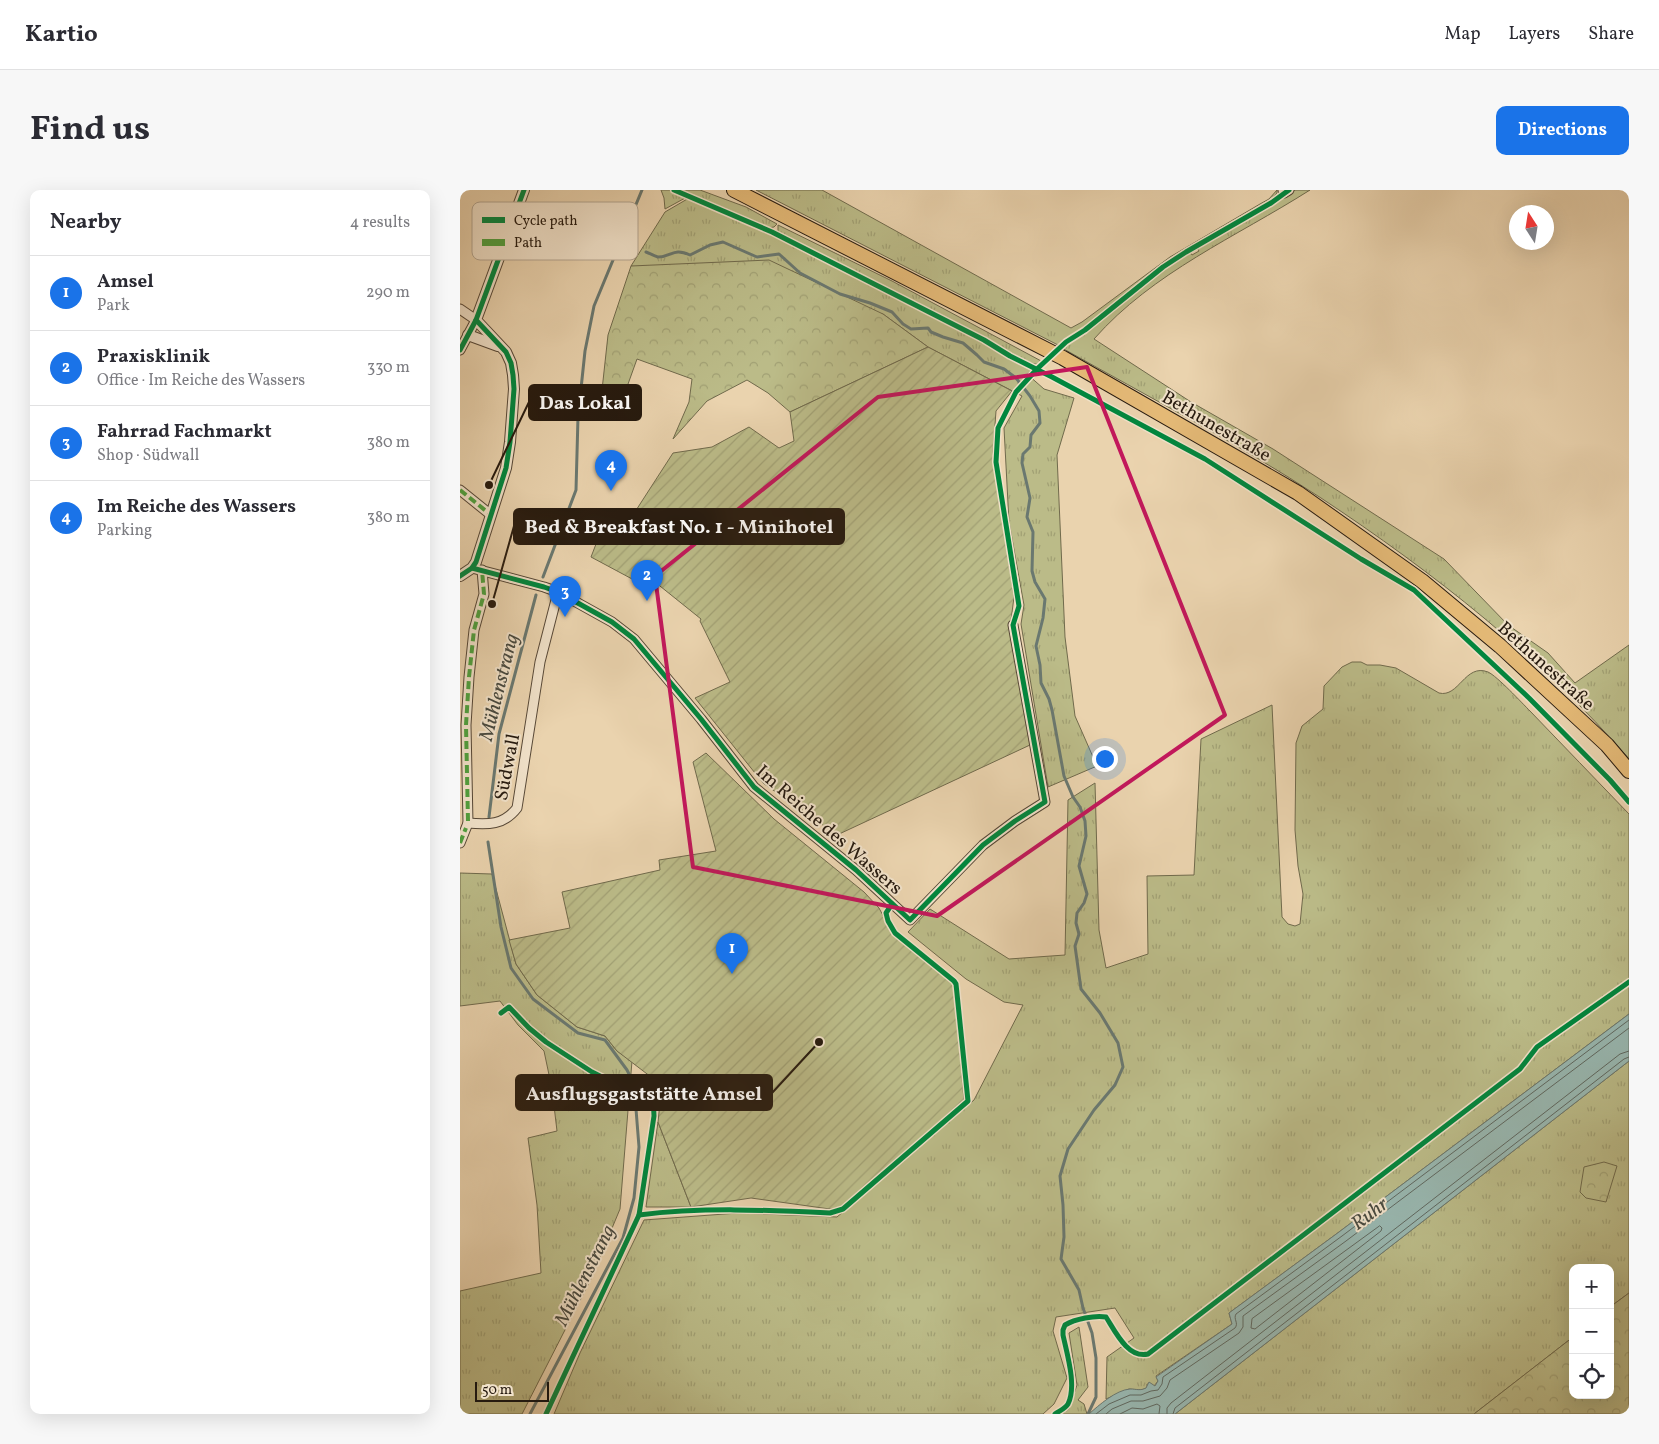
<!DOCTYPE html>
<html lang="en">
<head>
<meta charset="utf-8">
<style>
  :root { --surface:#fff; --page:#f7f7f7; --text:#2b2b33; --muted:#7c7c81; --line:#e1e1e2; --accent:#1a73e8 }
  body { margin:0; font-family:Vollkorn,serif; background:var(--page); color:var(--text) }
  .controls { position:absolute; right:15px; bottom:15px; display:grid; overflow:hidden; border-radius:10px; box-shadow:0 5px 20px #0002 }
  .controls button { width:45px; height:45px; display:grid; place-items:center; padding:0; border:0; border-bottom:1px solid var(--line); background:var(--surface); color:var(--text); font:25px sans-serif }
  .compass { position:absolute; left:1049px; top:15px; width:45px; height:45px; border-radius:50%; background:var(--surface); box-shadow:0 5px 20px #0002; rotate:348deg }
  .scale { position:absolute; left:15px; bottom:12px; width:74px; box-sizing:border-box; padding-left:5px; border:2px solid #261a0f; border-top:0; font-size:14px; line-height:18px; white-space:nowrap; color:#261a0f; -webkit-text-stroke:4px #f1e2ca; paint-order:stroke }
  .you { position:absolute; left:644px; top:568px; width:18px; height:18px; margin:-12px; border:4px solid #fff; border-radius:50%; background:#1a73e8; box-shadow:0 0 0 8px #1a73e833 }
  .badge { display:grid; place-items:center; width:32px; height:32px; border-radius:50%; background:var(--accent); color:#fff; font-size:16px; font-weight:700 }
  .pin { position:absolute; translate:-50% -41px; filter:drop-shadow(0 1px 2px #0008) }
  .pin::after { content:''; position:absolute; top:26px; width:18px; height:15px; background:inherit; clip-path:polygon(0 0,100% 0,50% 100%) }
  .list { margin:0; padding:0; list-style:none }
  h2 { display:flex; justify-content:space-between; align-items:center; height:65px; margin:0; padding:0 20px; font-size:21px }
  h2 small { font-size:16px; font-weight:400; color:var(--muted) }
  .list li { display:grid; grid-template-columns:32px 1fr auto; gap:15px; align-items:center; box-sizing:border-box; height:75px; padding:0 20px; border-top:1px solid var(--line) }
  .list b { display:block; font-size:19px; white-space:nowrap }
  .list p { margin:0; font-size:16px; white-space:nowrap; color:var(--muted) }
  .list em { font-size:16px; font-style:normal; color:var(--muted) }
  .icon { flex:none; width:28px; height:28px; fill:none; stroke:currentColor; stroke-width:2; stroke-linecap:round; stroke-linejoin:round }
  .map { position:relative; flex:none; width:1169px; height:1224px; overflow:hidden; border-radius:10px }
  header { display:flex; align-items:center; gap:30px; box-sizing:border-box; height:70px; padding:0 25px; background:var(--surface); border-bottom:1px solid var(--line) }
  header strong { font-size:24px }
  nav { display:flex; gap:28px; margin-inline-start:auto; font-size:18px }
  .intro { display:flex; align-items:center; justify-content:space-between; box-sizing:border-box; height:120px; padding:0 30px }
  h1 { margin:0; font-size:35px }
  .button { padding:12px 22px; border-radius:10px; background:var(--accent); color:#fff; font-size:18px; font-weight:700 }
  main { display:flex; gap:30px; padding:0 30px }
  aside { flex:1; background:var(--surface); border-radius:10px; box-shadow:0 5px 20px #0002 }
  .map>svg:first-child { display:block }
  .grass { fill:url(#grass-tufts); stroke:#706a4c }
  .forest { fill:url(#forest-crowns); stroke:#706a4c }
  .garden { fill:url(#garden-furrows); stroke:#706a4c }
  .water { fill:#98b7b0; stroke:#6a7870 }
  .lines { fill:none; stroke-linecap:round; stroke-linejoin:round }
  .shore { stroke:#5f6860; stroke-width:1 }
  .stream { stroke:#6a7870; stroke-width:3 }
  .minor-casing { stroke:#574837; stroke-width:11 }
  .tertiary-casing { stroke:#574837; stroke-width:12 }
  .primary-casing { stroke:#261a0f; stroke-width:16 }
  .minor { stroke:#f1e2ca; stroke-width:9 }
  .tertiary { stroke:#f1e2ca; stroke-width:10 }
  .primary { stroke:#e5ba77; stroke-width:14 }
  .quiet { stroke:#50a13f; stroke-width:4; stroke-dasharray:8 4; stroke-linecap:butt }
  .cycleway-casing { stroke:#f1e2ca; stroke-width:8 }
  .cycleway { stroke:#00873e; stroke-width:5 }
  .marked { fill:none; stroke:#c2185b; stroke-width:4; stroke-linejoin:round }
  .labels { text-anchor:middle; stroke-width:4; stroke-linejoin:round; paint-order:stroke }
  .street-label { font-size:19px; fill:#261a0f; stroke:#f1e2ca }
  .water-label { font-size:20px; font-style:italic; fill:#48493f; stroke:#f1e2ca }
  .key { fill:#f1e2ca; stroke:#b4a692; stroke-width:1 }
  .key-label { font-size:14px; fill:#261a0f }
  .leader { fill:none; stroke:#261a0f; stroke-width:2 }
  .callout-dot { fill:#261a0f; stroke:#f1e2ca; stroke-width:2 }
  .callout { fill:#261a0f; stroke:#261a0f; stroke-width:2 }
  .callout-label { font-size:20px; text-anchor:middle; font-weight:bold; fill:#fff }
</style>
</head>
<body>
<header>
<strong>Kartio</strong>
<nav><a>Map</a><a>Layers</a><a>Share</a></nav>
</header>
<div class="intro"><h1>Find us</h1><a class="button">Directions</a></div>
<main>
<aside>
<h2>Nearby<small>4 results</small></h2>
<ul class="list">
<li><span class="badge">1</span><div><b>Amsel</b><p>Park</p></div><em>290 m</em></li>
<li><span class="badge">2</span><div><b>Praxisklinik</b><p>Office · Im Reiche des Wassers</p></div><em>330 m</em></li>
<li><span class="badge">3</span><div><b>Fahrrad Fachmarkt</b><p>Shop · Südwall</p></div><em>380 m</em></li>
<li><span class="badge">4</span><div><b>Im Reiche des Wassers</b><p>Parking</p></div><em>380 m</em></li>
</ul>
</aside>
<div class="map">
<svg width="1169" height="1224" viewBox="0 0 1169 1224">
  <defs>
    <pattern id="grass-tufts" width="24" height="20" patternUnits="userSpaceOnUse" patternTransform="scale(1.25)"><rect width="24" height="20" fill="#bb8"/><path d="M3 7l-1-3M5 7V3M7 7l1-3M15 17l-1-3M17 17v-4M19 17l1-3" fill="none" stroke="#a1a074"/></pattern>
    <pattern id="forest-crowns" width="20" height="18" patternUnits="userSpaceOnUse" patternTransform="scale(1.25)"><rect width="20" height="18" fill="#bb8"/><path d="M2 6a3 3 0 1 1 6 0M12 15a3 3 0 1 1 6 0" fill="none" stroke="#a1a074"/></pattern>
    <pattern id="garden-furrows" width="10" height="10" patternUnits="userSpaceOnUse" patternTransform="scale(1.25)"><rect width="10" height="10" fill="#bb8"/><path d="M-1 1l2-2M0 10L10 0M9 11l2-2" fill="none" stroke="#a1a074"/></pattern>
  </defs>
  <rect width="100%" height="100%" fill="#ead3ae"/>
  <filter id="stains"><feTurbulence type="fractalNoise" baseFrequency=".004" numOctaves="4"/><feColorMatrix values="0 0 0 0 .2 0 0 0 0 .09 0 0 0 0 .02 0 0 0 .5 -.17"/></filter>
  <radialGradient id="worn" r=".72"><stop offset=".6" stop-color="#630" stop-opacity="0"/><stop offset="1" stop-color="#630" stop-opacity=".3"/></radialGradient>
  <g class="grass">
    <polygon points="201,0 211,0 227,7 205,19 204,8"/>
    <polygon points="221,0 240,0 286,17 317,34 314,37 308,38"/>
    <polygon points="296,0 362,0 611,138 622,132 710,67 800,14 809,9 817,0 817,3 811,10 707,72 627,136 598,155"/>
    <path d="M835,0H850C776,47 693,82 634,149L731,212L813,259L984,369L1048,435L1088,463L1115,493L1169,455V569C1081,467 973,382 861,308C777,253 689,207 602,158L634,136L698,83L730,62L732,65L739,61L737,58L810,17Z"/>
    <polygon points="229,8 264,25 306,41 530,155 548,168 572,179 567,184 584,199 614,208 597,265 605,447 615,526 637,576 588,597 561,434 564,415 549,332 544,238 562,206 468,157 423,124 171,76 205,22"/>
    <path d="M318,35L432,91L583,172L580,175C560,172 545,160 529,151L323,46L318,41Z"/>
    <path d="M892,472H901L907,475H920L936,478L979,503C999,508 1005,473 1028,482C1037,486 1062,513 1070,521C1103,555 1136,590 1169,624V824L879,1042L769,1123L772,1134L696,1186L698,1191L694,1196L687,1194V1198L681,1200L669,1199L646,1209L647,1167L674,1148L655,1118L596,1127L593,1141L607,1188L594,1214L583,1224H94L120,1163L184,1030L278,1023L377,1027L514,910L563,815L544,812L506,789L448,742L470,719L549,769L605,765L608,610L635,593L639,740L646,778L688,764L687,686L734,685L741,549L812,515L822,727L828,734L835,736L840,734L843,704L838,676L835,640L836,553L842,536L863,519L864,496L882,477Z"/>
    <polygon points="0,683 32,684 56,774 77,805 117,837 145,846 157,861 172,871 160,1019 130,1091 62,1224 0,1224 0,1101 81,1083 77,1015 68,948 97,941 92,899 84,861 58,835 40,811 0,816"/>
    <polygon points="1169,871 1169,1103 1150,1117 1150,1078 1113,1078 1113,1147 1014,1224 715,1224"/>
    <polygon points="198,932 231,1017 186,1017"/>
    <polygon points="619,1137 628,1197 618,1210 624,1214 627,1224 602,1224 609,1219 617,1195 609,1143"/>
  </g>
  <g class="forest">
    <polygon points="309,70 423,124 468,157 330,222 308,203 287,190 247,211 213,249 229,212 232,189 177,169 163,208 142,200 148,145 171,76"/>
    <polygon points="1144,972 1157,976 1146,1012 1126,1008 1120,1002 1124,977"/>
    <polygon points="1169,1103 1169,1224 1014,1224 1113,1147 1113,1205 1150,1205 1150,1117"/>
  </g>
  <g class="garden">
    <polygon points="468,157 552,201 536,221 533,262 554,407 550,438 570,555 377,645 303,593 235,508 270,492 240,431 241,429 180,380 174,390 131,367 143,336 162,342 213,263 252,257 289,237 319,258 334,251 330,222"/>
    <polygon points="246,563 314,629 404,702 419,718 433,744 494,794 504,910 377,1020 291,1008 231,1017 198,932 200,913 210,907 212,903 157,861 145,846 117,837 77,805 56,774 49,750 110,738 102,702 200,680 199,670 256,661 233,572"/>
  </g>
  <path class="water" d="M1169,824V871L715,1224H629C639,1215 656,1200 670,1199C677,1199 680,1201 686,1198L689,1192L695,1196L698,1191L696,1187L772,1134L769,1123L879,1042Z"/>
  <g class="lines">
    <g class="shore">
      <polygon points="920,1036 922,1038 921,1041 795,1139 791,1138 792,1129"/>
      <path d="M636,1224L649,1214L670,1205H681L691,1201L698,1200L702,1194L703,1187L775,1138C779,1133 773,1129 776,1124L882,1046L1169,830"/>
      <polyline points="646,1224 652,1219 671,1211 683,1211 700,1206 707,1198 710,1190 779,1143 783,1137 783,1126 886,1051 1169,838"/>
      <polyline points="660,1224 672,1218 683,1219 697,1214 700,1216 699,1224"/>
      <polyline points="707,1224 707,1218 711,1213 1160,864 1169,861"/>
      <polyline points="713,1224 715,1218 1164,869 1169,867"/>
    </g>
    <g class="stream">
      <path d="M186,62C189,63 194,66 198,67C212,67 213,57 230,65L250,55L263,52L297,67L319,64L340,83L380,104L410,113L432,122L443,134L451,139L468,138L471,142L483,147L503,153L517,165L524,172L544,179L556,188L570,206L579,221L580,233L571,245L570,257L563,264L562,273L570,308L567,327L573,342L572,381L575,392L585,409L583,428L576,456L580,475L581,493L589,509L592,520L604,586L613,607L620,617L625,631L626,646L619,676L627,704L624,713L617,723L616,733L619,744L615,756L621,799L640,823L658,853L663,877L655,895L634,920L608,959L600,986L603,1015L604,1047L601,1069L619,1100L623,1118L632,1143L636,1168V1207L628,1224"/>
      <polyline points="83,387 116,300 118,227 125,161 134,116 182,0"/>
      <polyline points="29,627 39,544 76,405"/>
      <polyline points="28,652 41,737 51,778 73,809 118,843 145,850 167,880 174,894 179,957 174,1008 163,1048 70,1224"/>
    </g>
    <g class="minor-casing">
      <g id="minor">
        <polyline points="823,0 824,3 829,0"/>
        <polyline points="0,119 16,130 0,160"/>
        <polyline points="0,300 31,325"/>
        <polyline points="12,378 84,397 98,402 152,432 174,449 241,529 294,597 396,680 450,730 523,655 555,631 585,612 553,435"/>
        <path d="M8,633C28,635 44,635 57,618L80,472L98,402"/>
        <polyline points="0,653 8,633 6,535 9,487 14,440 24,404 22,380"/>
      </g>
    </g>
    <g class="tertiary-casing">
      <g id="tertiary">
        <polyline points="8,145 38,156"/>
        <polyline points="0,386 12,378 16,372 46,278 50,252 54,199 53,185 51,173 46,162 16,130 64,0"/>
      </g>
    </g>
    <g class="primary-casing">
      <polyline id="primary" points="274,0 603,168 838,303 962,391 1040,456 1147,555 1169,581"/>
    </g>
    <use href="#minor" class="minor"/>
    <use href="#tertiary" class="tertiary"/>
    <use href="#primary" class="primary"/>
    <g class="quiet">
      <polyline points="0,300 31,325"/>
      <polyline points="8,631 6,535 9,487 14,440 24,404 22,380"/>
      <polyline points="0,653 6,638"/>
    </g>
    <g class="cycleway-casing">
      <g id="cycleway">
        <polyline points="214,0 312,42 524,150 550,166 592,187 745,269 901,369 954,400 1069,508 1150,590 1169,612"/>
        <polyline points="0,160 16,130 64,0"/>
        <polyline points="12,378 84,397 98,402 152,432 174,449 241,529 294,597 396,680 450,730 523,655 555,631 585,612 553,435 559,416 536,272 538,238 556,202 577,179 606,152 625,140 703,77 726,62 811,13 829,0"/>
        <polyline points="0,386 12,378 16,372 46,278 50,252 54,199 53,185 51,173 46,162 16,130"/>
        <polyline points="41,823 49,817 69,838 86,852 132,882 146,889 157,891 178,888 185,890 189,895 193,904 194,926 179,1025 86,1224"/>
        <path d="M179,1025C242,1017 306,1020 370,1023L383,1019L508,911L496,794L494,791L435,743L428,731L426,723L432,714"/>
        <path d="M595,1224C599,1221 605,1219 608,1214C617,1196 607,1164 603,1145V1140L605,1135C615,1129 635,1125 646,1127C655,1141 668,1169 688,1164L1060,879L1077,857L1169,792"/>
      </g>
    </g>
    <use href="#cycleway" class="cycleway"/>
  </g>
  <path class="marked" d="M627,177L765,525L477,726L233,677L195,386L418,207Z"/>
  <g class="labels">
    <g class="street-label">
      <text transform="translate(757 235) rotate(30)" y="7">Bethunestraße</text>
      <text transform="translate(1087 475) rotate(42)" y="7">Bethunestraße</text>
      <text transform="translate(46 577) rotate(-79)" y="7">Südwall</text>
      <text transform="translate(370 639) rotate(41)" y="7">Im Reiche des Wassers</text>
    </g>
    <g class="water-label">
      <text transform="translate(38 497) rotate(-76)" y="7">Mühlenstrang</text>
      <text transform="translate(909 1023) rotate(-37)" y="7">Ruhr</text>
      <text transform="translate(124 1085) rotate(-63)" y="7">Mühlenstrang</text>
    </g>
  </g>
  <rect x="12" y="12" width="166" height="58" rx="8" class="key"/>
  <rect x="22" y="27" width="23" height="6" fill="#00873e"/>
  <rect x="22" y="49" width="23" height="7" fill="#50a13f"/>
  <g class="key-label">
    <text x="54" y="35">Cycle path</text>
    <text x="54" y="57">Path</text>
  </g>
  <path class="leader" d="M29 295L69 212M32 414L54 336M359 852L312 903"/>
  <g class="callout-dot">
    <circle cx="29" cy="295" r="5"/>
    <circle cx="32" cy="414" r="5"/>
    <circle cx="359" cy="852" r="5"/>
  </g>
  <g class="callout">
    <rect x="69" y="195" width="112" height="35" rx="5"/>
    <rect x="54" y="319" width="330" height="35" rx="5"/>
    <rect x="56" y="885" width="256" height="35" rx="5"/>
  </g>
  <g class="callout-label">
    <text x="125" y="219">Das Lokal</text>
    <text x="219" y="343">Bed &amp; Breakfast No. 1 - Minihotel</text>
    <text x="184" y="910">Ausflugsgaststätte Amsel</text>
  </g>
  <rect width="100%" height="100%" filter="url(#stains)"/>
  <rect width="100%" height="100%" fill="url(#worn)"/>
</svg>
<div class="controls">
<button>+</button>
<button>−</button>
<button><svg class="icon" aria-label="locate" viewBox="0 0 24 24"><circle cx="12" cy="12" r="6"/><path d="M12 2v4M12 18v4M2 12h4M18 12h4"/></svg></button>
</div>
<svg class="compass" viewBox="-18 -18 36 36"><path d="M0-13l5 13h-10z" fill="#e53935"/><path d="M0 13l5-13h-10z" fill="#7c7c81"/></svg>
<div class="scale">50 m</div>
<div class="you"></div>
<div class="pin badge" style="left:272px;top:784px">1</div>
<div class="pin badge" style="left:187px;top:411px">2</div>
<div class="pin badge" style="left:105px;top:427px">3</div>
<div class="pin badge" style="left:151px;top:301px">4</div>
</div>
</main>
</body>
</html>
